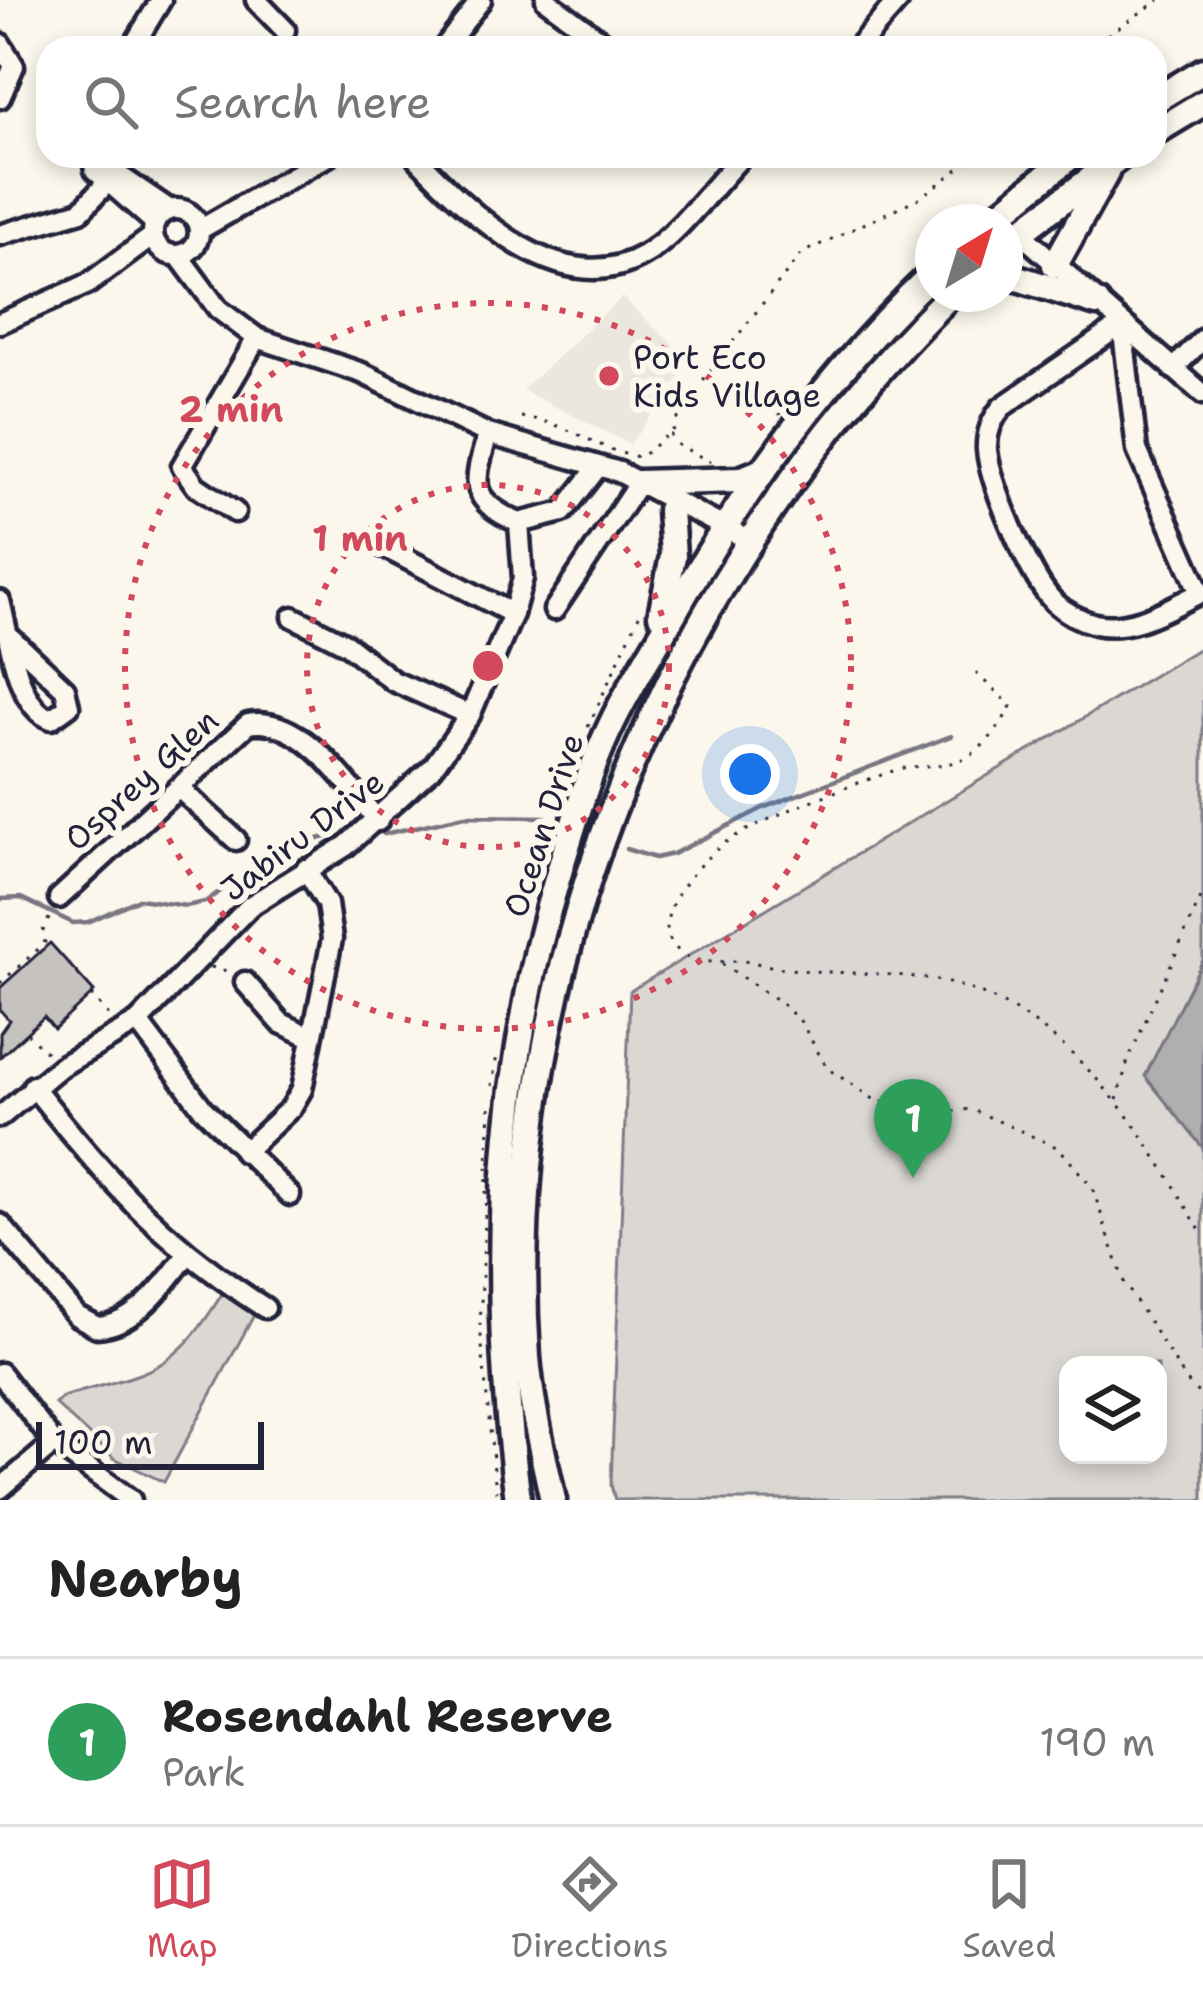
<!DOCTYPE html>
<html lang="en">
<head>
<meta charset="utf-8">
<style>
  :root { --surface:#fff; --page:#f2f2f2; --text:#222; --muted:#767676; --line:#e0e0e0; --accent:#d1495b }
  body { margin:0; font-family:"Shantell Sans",sans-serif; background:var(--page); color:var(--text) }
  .controls { position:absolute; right:36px; bottom:36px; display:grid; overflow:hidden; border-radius:24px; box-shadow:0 6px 18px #0003 }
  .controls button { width:108px; height:108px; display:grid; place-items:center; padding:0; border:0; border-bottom:3px solid var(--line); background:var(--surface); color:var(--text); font:60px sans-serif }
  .compass { position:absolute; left:915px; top:204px; width:108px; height:108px; border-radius:50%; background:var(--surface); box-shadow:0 6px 18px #0003; rotate:38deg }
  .scale { position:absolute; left:36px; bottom:30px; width:228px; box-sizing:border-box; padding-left:12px; border:6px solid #22223b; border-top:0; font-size:33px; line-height:42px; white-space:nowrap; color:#22223b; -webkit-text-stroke:9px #fbf7ec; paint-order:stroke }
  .you { position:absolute; left:750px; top:774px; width:42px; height:42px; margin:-30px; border:9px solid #fff; border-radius:50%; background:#1a73e8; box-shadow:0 0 0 18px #1a73e833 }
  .badge { display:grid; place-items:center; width:78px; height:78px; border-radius:50%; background:var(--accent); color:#fff; font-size:39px; font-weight:700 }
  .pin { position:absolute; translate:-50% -99px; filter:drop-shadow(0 3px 6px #0008) }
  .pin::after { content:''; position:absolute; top:63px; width:42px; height:36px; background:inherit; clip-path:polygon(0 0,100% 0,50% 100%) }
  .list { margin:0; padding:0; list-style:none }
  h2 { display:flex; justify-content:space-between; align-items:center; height:156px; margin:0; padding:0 48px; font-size:51px }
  h2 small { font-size:39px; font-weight:400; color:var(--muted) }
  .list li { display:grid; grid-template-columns:78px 1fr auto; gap:36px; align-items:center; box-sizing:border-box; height:168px; padding:0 48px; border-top:3px solid var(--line) }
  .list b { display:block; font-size:45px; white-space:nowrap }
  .list p { margin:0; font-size:39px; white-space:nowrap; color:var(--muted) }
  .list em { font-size:39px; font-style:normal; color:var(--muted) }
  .icon { flex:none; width:66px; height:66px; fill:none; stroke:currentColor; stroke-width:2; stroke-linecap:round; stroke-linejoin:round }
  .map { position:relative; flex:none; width:1203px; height:1500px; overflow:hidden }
  .search { position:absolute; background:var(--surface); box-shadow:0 6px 18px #0003; left:36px; right:36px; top:36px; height:132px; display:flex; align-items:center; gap:30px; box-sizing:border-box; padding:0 42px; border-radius:36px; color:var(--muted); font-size:45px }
  .sheet { height:324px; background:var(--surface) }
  nav { display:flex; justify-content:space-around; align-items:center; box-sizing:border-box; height:168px; border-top:3px solid var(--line); background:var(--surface); font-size:33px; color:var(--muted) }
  nav a { display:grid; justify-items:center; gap:6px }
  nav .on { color:var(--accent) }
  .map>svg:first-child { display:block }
  .built { fill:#ebe7df }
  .green { fill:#dbd8d3; stroke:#7e7d87; stroke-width:3; fill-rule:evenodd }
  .water { fill:#b1aeb0; stroke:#787681; stroke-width:3 }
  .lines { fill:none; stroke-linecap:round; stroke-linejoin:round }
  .stream { stroke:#787681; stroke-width:4.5 }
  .building { fill:#c6c2c0; stroke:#22223b; stroke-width:3 }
  .minor-casing { stroke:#22223b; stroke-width:27 }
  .major-casing { stroke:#22223b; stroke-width:33 }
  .path { stroke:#22223b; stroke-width:3; stroke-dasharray:3 9; stroke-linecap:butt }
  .minor { stroke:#fbf7ec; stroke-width:18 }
  .major { stroke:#fbf7ec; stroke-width:24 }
  .ring { fill:none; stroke:#d1495b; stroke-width:6; stroke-dasharray:6 12 }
  .poi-dot { fill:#d1495b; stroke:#fbf7ec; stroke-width:4.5 }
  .labels { text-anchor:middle; stroke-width:12; stroke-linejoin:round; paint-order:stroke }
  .poi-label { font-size:33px; fill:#22223b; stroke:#fbf7ec; text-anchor:start }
  .street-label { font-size:33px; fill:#22223b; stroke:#fbf7ec }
  .centre { fill:#d1495b; stroke:#fbf7ec; stroke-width:6 }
  .ring-label { font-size:36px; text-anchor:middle; font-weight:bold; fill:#d1495b; stroke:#fbf7ec; stroke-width:12; stroke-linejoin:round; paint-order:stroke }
</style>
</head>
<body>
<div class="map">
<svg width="1203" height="1500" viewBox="0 0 1203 1500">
  <rect width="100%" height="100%" fill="#fbf7ec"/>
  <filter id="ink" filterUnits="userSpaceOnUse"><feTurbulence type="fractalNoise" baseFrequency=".00833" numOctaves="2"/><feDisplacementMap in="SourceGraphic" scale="24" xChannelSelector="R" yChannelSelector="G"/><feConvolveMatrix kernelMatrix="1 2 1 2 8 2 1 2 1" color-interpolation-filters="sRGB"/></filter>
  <g filter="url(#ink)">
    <polygon class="built" points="622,297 691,362 630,444 522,390"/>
    <g class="green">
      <path d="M1203,646V1500H615L611,1485L630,991ZM1068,1365H1158V1455H1068Z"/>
      <path d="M222,1294L254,1315L164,1482L114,1458L55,1404L63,1397C150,1370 171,1377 222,1294Z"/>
    </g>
    <polygon class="water" points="1203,960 1203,1148 1145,1076"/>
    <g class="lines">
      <g class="stream">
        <polyline points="384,834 465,816 545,817"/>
        <polyline points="626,849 655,858 673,854 763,808 951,736"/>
        <polyline points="0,899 21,898 73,923 88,922 139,899 186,906 205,902 273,853 335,834"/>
      </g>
    </g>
    <polygon class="building" points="50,943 94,992 54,1029 44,1017 0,1057 0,1033 9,1020 0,1010 0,988"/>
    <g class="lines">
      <g class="minor-casing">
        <g id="minor">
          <polyline points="256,0 285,30"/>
          <polyline points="546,0 603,42"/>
          <polyline points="0,43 14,66 0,98"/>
          <polyline points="132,48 161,0"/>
          <polyline points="444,48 481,0"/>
          <polyline points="857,48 899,0"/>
          <polyline points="92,156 95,170 155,223"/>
          <path d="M415,156C469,212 560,304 644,255C676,237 715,184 742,156"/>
          <polyline points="111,170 170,210"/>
          <circle cx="176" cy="232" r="23"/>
          <polyline points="199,230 328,156"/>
          <polyline points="1019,232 1203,394"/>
          <polyline points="0,235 81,211 115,174"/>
          <polyline points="178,255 218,309 257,338 362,373 488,434 619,472 737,534"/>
          <polyline points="0,323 88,284 153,236"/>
          <path d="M1122,324L1137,450L1200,593C1169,608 1132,632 1095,624C1080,620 1066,613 1054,602C1030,578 990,484 987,450C986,433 992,419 1002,407Z"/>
          <polyline points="1173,369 1203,339"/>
          <path d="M488,434C473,484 467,499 519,523L563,512L598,467"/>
          <polyline points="235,512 196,486 182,466 257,338"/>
          <polyline points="378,544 513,614"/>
          <path d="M0,601C9,634 16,707 51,719L69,706L65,689L11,638"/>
          <polyline points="554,610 634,490"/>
          <polyline points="293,617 346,644 393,681 470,715"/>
          <polyline points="181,790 236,840"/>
          <path d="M59,898L248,724C301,714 349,786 378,821"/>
          <polyline points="245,982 281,1023 311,1037"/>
          <polyline points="138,1022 203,1109 290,1195"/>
          <path d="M33,1086C107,1181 163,1243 265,1308"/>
          <polyline points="0,1117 60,1067 138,1022 250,906 346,846 433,767 470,715 513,614 523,578 519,523"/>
          <polyline points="244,1152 291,1108 302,1089 332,939 327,904 306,869"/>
          <path d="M0,1224L77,1316L97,1327C135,1326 165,1284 186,1256"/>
          <polyline points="0,1373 54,1443 131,1500"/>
          <polyline points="0,1489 54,1443"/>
        </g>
      </g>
      <g class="major-casing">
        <g id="major">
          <polyline points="1155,100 1203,71"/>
          <polyline points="1155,132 1203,103"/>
          <polyline points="990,222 1071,156"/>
          <polyline points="1005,244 1121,156"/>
          <polyline points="1055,265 1106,173"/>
          <polyline points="1005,274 1097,303"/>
          <polyline points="639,483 740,480 762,471"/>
          <polyline points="661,615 673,556 670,510"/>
          <path d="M518,1500C490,1285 496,1077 560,869C575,820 589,770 612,723C632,682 657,644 679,604C748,482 832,370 933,273"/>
          <path d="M553,1500C543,1453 531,1405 527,1357C500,960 673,570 951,294"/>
        </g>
      </g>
      <g class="path">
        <polyline points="1088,48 1159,0"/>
        <polyline points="779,415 799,386"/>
        <path d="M521,417C573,423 600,453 641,457L674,429L683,406L802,253L923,196L975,156"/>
        <polyline points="670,434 678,445 711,462"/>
        <path d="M976,673L1011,706C1002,723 989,743 972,754C946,771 920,762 893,771C840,789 783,810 734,837C706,853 640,920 679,951C704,971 729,956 756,963C819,978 882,968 945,982C1068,1011 1146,1133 1203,1236"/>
        <polyline points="583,738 641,611"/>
        <polyline points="722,964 780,1002 801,1022 827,1068 875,1100 938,1113 971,1109 1059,1148 1092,1187 1124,1282 1186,1380 1203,1398"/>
        <polyline points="211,967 231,972"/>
        <polyline points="0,983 45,943 42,933 53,910"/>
        <polyline points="91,995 109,1016"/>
        <polyline points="27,1033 47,1053"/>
        <polyline points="492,1086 497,1054"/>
        <polyline points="1117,1100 1128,1060 1203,893"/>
        <polyline points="490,1107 480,1325 496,1492"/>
      </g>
      <use href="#minor" class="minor"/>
      <use href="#major" class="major"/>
    </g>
  </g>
  <g class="ring">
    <circle cx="488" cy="666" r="181"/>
    <circle cx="488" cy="666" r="363"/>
  </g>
  <circle class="poi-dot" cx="609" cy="376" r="12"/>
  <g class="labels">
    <g class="poi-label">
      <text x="633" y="369">Port Eco<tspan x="633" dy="38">Kids Village</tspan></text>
    </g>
    <g class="street-label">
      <text transform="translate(141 779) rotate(-42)" y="12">Osprey Glen</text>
      <text transform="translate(543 825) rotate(-72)" y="12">Ocean Drive</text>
      <text transform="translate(302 835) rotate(-37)" y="12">Jabiru Drive</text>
    </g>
  </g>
  <circle cx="488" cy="666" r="18" class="centre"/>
  <g class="ring-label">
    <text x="231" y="422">2 min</text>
    <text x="360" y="551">1 min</text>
  </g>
</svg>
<div class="controls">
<button><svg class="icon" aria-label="layers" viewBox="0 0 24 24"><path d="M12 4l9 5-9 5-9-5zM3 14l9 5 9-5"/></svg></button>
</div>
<svg class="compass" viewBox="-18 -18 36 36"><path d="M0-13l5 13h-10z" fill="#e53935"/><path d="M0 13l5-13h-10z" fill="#767676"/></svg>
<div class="scale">100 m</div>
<div class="you"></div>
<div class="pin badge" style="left:913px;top:1178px;background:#2e9e5b">1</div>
<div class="search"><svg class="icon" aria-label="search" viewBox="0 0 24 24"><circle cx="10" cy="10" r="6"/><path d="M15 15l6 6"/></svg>Search here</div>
</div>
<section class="sheet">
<h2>Nearby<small></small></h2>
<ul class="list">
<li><span class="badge" style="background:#2e9e5b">1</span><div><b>Rosendahl Reserve</b><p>Park</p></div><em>190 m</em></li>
</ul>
</section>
<nav>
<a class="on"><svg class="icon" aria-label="map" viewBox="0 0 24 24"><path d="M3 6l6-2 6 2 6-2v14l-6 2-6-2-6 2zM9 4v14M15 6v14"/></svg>Map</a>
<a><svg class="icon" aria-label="directions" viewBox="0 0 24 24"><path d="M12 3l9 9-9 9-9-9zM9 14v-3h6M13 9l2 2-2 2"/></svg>Directions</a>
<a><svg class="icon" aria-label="saved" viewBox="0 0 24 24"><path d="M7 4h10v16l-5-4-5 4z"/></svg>Saved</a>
</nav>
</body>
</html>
